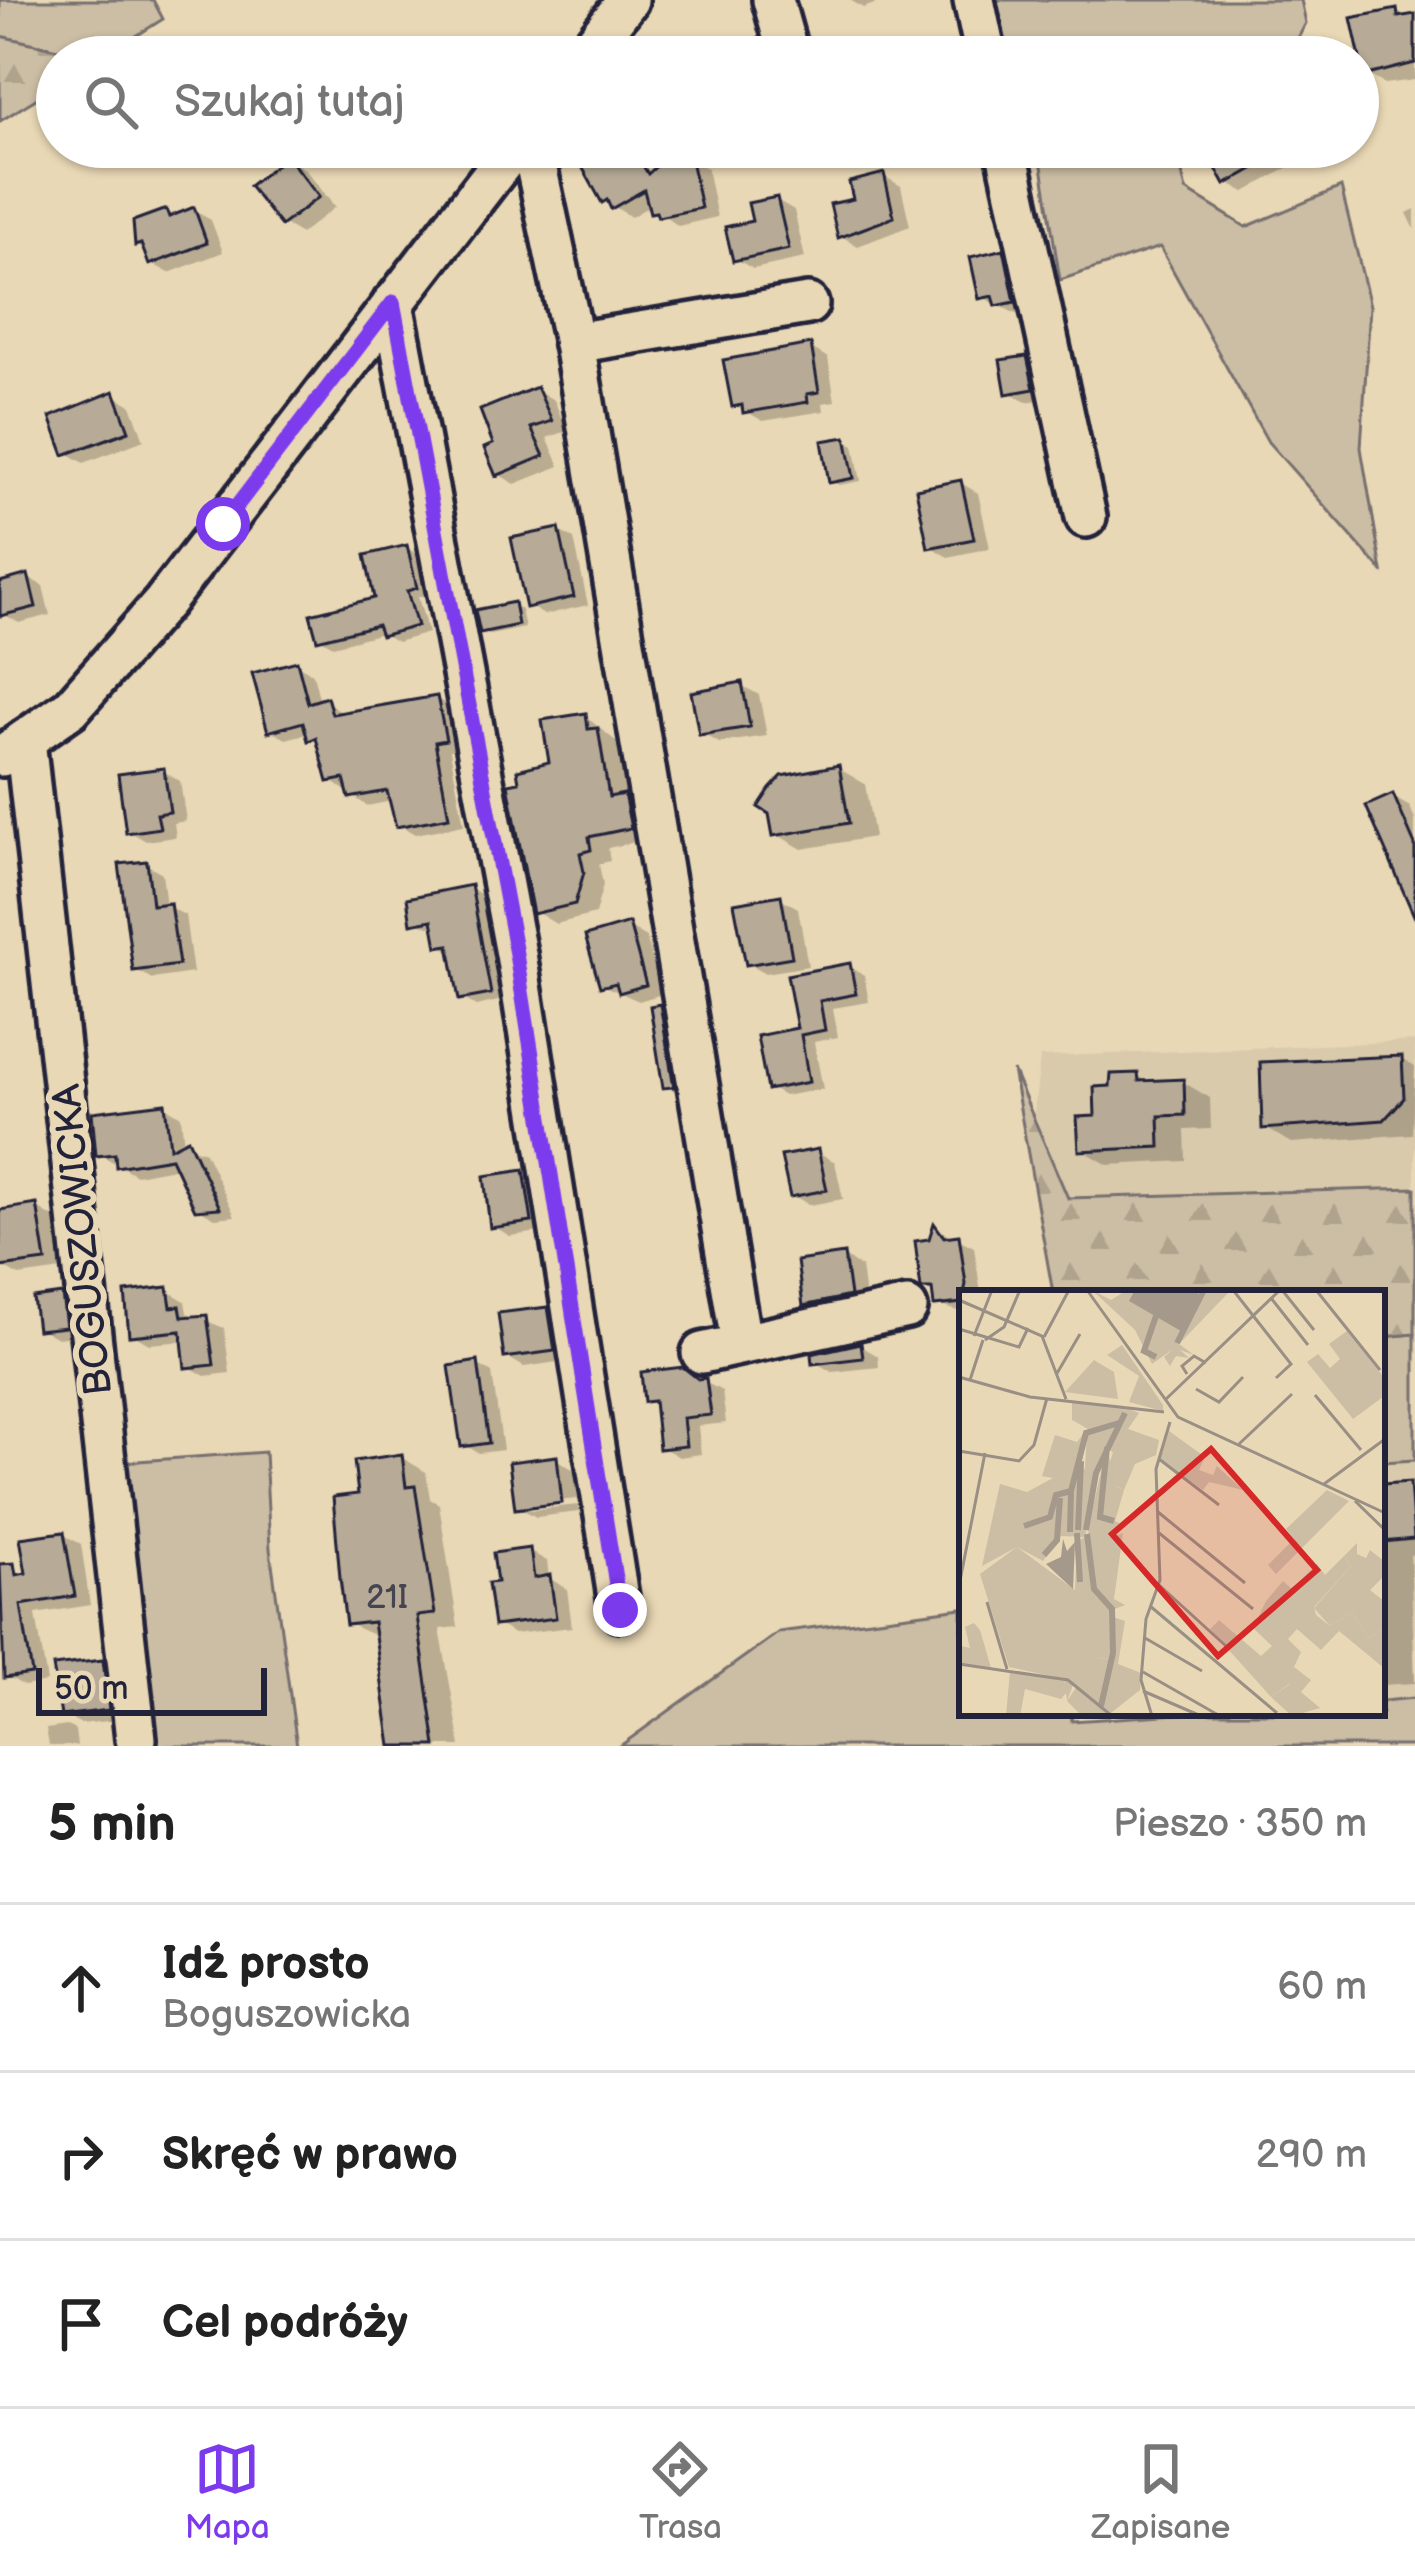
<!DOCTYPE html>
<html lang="pl">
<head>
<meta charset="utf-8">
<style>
  :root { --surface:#fff; --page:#f2f2f2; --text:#222; --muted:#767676; --line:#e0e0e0; --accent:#7c3aed }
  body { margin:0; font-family:"Balsamiq Sans",sans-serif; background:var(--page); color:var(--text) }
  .scale { position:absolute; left:36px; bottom:30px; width:231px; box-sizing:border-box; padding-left:12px; border:6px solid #22223b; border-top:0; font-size:33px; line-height:42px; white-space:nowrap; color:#22223b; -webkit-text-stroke:9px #e9d8b5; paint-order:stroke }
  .stop { position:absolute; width:36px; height:36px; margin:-27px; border:9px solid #7c3aed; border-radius:50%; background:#fff }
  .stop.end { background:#7c3aed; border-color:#fff; box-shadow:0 3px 12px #0008 }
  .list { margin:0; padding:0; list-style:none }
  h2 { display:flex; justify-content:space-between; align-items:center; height:156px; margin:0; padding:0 48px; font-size:51px }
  h2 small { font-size:39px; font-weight:400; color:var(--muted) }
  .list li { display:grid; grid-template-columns:78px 1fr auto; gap:36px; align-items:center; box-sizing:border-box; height:168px; padding:0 48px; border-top:3px solid var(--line) }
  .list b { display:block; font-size:45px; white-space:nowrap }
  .list p { margin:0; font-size:39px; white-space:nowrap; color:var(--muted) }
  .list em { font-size:39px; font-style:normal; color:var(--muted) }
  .icon { flex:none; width:66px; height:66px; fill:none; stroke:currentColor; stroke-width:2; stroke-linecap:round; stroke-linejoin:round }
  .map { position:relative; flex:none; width:1415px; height:1746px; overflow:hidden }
  .search { position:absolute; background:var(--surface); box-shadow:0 3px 9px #0004; left:36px; right:36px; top:36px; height:132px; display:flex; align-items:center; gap:30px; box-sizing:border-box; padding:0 42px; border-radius:66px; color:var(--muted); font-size:45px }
  .sheet { height:660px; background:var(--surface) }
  nav { display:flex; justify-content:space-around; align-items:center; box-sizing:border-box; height:168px; border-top:3px solid var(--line); background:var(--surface); font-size:33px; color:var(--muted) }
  nav a { display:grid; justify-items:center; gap:6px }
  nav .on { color:var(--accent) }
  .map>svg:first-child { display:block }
  .built { fill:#dacaac }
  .green { fill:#ccbea4; stroke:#777070; stroke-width:3 }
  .forest { fill:url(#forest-firs); stroke:#777070; stroke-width:3 }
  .shadow { fill:#0003; fill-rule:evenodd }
  .building { fill:#b7ab97; stroke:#22223b; stroke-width:3 }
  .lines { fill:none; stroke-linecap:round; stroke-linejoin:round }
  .minor-casing { stroke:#22223b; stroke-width:48 }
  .minor { stroke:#e9d8b5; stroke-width:39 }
  .route { stroke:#7c3aed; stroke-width:15 }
  .labels { text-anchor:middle; stroke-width:12; stroke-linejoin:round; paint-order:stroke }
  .number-label { font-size:33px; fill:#474452 }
  .street-label { font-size:39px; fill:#22223b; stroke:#e9d8b5 }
  .inset-river { fill:none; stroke:#a5998b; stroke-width:6 }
  .inset-road { fill:none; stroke:#998f84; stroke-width:3 }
  .view { fill:#d62828; fill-opacity:0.15; stroke:#d62828; stroke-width:6 }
  .inset-edge { fill:none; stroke:#22223b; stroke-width:6 }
</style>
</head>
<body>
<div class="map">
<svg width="1415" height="1746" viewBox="0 0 1415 1746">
  <defs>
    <pattern id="forest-firs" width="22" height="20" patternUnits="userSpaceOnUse" patternTransform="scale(3)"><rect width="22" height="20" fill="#ccbea4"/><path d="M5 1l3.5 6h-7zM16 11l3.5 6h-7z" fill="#afa38e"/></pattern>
  </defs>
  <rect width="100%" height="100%" fill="#e9d8b5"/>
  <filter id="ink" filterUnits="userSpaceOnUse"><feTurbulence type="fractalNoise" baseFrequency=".00833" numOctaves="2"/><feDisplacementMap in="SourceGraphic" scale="24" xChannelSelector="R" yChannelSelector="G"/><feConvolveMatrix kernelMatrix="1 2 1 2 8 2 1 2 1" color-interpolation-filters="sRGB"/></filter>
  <g filter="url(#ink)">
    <g class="built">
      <polygon points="1415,1041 1415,1188 1068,1198 1034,1113 1040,1057"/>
      <polygon points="1415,1460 1415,1698 1382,1701 1382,1462"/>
    </g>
    <g class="green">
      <polygon points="0,0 153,0 163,19 103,57 92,57 0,36"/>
      <polygon points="987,0 1301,0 1306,23 1288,57 1000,57"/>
      <polygon points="1039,147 1176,147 1186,190 1246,227 1341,187 1370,306 1361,448 1382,571 1268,442 1160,247 1060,280"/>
      <polygon points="1415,1334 1415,1460 1382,1462 1382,1337"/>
      <polygon points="265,1452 270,1549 297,1746 156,1746 124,1462"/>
      <polygon points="962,1608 962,1713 1071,1713 1072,1721 1195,1713 1382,1713 1382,1701 1415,1698 1415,1746 620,1746 779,1632"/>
    </g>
    <g class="forest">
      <polygon points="0,36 92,57 57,57 57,86 0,121"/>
      <polygon points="1013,1070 1068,1198 1415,1188 1415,1334 1382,1337 1382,1293 1053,1293"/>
    </g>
    <g class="shadow">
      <polygon points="850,0 886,0 863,8"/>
      <polygon points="1396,12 1415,17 1415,80 1384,84 1367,74"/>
      <polygon points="708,48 723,57 690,57 689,53"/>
      <polygon points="86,147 127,147 106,160"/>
      <polygon points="135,147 171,147 174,151 156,163"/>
      <polygon points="1237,147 1295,147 1302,160 1245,192 1227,182"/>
      <polygon points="689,158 707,168 717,217 678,226 651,205 631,217 613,206 642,168 652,174"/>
      <polygon points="287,159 305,169 335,207 301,234 284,224"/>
      <polygon points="884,176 901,186 910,226 858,246 841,236 856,201"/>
      <polygon points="777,200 794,210 805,258 753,269 736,259"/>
      <polygon points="1415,209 1415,230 1407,213"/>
      <polygon points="193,210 211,220 223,252 169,273 151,263 137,244 166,212 176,217"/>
      <polygon points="1003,252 1020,262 1031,311 1016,314 982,297"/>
      <polygon points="810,347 828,358 835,401 823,403 824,411 763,421 735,405"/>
      <polygon points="1026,359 1044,369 1050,398 1026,402 1009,392"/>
      <polygon points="536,390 554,400 567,431 547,438 560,466 515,484 498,474 497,446"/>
      <polygon points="114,395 131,405 144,440 84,463 67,453"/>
      <polygon points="846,440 854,445 861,481 839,485 832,481"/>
      <polygon points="961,483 978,493 990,548 948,557 931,547"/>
      <polygon points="559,531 574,539 588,605 544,615 529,606"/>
      <polygon points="407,548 420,556 429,595 418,597 428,633 397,642 382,633 333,646 319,638 378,600"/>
      <polygon points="27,577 43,586 50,615 19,623 3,614 0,585"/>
      <polygon points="514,605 521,610 525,628 490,635 482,631"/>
      <polygon points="297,665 313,674 320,702 327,701 344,715 437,699 453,708 460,748 450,750 464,825 415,834 399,825 392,801 367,806 330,780 321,745 309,733 286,739 270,730"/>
      <polygon points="741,685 759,695 767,736 719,743 702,733"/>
      <polygon points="585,716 617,742 626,799 643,809 650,839 608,848 610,861 599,864 603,885 595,914 556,924 536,912 552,765"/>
      <polygon points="838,768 865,784 874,837 802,849 776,834"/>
      <polygon points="163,771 180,781 186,821 174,823 176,837 146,841 129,831"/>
      <polygon points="1393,797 1410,807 1415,819 1415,905"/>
      <polygon points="146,864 162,873 166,906 185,915 193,973 152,979 136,970"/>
      <polygon points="470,888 484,896 503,1000 476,1006 462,998 454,953 440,945 436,928 414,922"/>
      <polygon points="780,898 798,908 808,966 766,973 748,963"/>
      <polygon points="628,927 646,937 662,994 639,1001 602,985"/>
      <polygon points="850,967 864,975 869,1002 833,1008 838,1037 814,1042 823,1089 784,1096 770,1088 800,1031 791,977"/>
      <polygon points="660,1007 677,1017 684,1096 666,1086"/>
      <polygon points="1401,1059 1415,1067 1412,1134 1292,1143 1265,1128"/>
      <polygon points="1138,1076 1152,1084 1183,1082 1210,1098 1211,1129 1185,1130 1186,1161 1108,1165 1081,1149 1113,1089"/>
      <polygon points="165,1106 181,1116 184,1145 205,1152 235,1216 215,1218 197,1208 179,1167 136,1175 99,1154"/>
      <polygon points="818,1152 835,1162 843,1199 810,1205 792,1195"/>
      <polygon points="524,1174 541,1184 548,1231 510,1236 493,1226"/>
      <polygon points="36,1207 54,1218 62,1270 19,1276 1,1266 0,1213"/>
      <polygon points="936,1228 974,1247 981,1293 962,1293 962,1312 937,1305 936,1294 924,1288"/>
      <polygon points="844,1257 861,1267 866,1305 823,1314 806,1304"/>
      <polygon points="168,1291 185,1301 187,1313 224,1328 230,1373 205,1376 188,1366 185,1341 149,1344 132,1334"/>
      <polygon points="62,1297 79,1307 82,1335 57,1338 40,1328"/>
      <polygon points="547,1310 564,1320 571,1360 524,1367 507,1357"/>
      <polygon points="861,1346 878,1356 879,1367 832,1372 815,1362"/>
      <polygon points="477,1364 492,1373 503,1450 479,1453 464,1445"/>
      <polygon points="682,1370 722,1391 726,1423 698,1426 701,1454 679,1457 662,1447 658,1406 647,1400"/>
      <polygon points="401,1457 426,1472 430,1499 439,1504 458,1627 440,1629 461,1746 396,1746 378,1637 349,1624"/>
      <path d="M556,1459L574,1470L579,1512L536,1517L518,1507ZM577,1499L578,1505L530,1510V1504Z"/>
      <polygon points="1409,1485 1415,1489 1415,1554 1410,1555 1415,1683 1382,1685 1382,1487"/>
      <polygon points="64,1535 81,1544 90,1605 36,1614 47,1682 24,1686 7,1676 0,1580 29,1576"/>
      <polygon points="529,1551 547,1561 549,1578 567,1589 572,1627 514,1634 496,1624 501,1585"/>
      <polygon points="102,1664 120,1674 125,1719 81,1724 63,1714"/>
      <polygon points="67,1726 75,1730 77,1746 49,1746 46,1729"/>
    </g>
    <g class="building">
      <polygon points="1397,9 1398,17 1415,14 1415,63 1364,76 1351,18"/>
      <polygon points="591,147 632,147 648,174 662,161 690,155 701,208 658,217 656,212 650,213 644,190 611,209 607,200 602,203 581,165 596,156"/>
      <polygon points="1243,147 1292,147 1225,185 1213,163"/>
      <polygon points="287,156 319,197 281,226 249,186"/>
      <polygon points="884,173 894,217 838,238 830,204 853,199 849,182"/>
      <polygon points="777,197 789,249 733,261 725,227 752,221 748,203"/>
      <polygon points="194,207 207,243 149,265 141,244 135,246 133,221 166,209 169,217"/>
      <polygon points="1004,249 1015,302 996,306 993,296 979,299 970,257"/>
      <polygon points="811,344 819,392 807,394 808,402 743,413 742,405 732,407 723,360"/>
      <polygon points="1027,356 1034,389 1006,394 1000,360"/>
      <polygon points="537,387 552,421 531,428 544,456 496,476 484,448 493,444 480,410"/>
      <polygon points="114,391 129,431 64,455 50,417"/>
      <polygon points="846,437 854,478 829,483 822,441"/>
      <polygon points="961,480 974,539 928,548 916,489"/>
      <polygon points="559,528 574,597 526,608 511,538"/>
      <polygon points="407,545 417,588 407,591 417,626 381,636 377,625 317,640 310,614 374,598 365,555"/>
      <polygon points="28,574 36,607 0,616 0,582"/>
      <polygon points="514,602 518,625 480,633 475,610"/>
      <polygon points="297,661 308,703 327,697 332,714 437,696 446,740 435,742 449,817 396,827 387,791 349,798 344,779 328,782 316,738 308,741 303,722 268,732 252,673"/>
      <polygon points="742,682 750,727 699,735 691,692"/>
      <polygon points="586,713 588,729 598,728 609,797 624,794 631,828 589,837 591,850 580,853 584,872 575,904 533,914 508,784 519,782 517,770 549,762 542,720"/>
      <polygon points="839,765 849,823 773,836 769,814 758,807 770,789 782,776"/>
      <polygon points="164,768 170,812 157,814 160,828 126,833 118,774"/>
      <polygon points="1393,794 1415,845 1415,918 1366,806"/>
      <polygon points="147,861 152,905 170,903 179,965 133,971 119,864"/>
      <polygon points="471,885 491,994 459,1000 449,945 437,947 432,920 411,924 407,898"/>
      <polygon points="781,895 792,957 746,965 734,903"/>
      <polygon points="629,923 646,985 619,993 616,983 600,987 585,936"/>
      <polygon points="850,963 856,994 820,1001 825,1030 801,1035 809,1082 767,1090 757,1036 797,1028 787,975"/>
      <polygon points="660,1004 674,1087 663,1088 650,1006"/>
      <polygon points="1402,1056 1404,1098 1384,1120 1262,1129 1260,1062"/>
      <polygon points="1138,1073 1139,1081 1184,1079 1185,1115 1159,1116 1160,1147 1079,1151 1077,1117 1095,1116 1094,1087 1110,1086 1111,1074"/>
      <polygon points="165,1103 170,1148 188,1139 220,1208 195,1210 171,1158 116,1167 115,1154 96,1156 92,1112"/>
      <polygon points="818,1149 827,1190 790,1197 781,1156"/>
      <polygon points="524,1170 532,1222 490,1228 484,1176"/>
      <polygon points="37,1204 46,1261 0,1267 0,1210"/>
      <polygon points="934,1223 944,1237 959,1235 966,1284 962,1303 934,1306 932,1289 921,1289 915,1241 929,1239"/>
      <polygon points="844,1254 850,1296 803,1306 797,1261"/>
      <polygon points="168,1287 171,1307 180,1306 182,1317 207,1315 214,1365 185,1368 181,1331 129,1336 125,1292"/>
      <polygon points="62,1294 66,1327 37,1330 33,1298"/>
      <polygon points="548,1307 555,1351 504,1358 498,1313"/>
      <polygon points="861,1343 863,1358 812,1364 811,1354"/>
      <polygon points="478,1361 489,1443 461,1447 449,1366"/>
      <polygon points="683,1367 698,1379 706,1378 711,1415 683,1418 686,1446 659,1449 654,1401 644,1402 641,1372"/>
      <polygon points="402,1454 406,1487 415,1486 435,1614 417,1616 436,1746 391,1746 373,1622 346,1625 340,1578 333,1497 358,1494 354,1461"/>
      <polygon points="557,1456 562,1503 515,1509 509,1462"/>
      <polygon points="1410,1482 1414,1539 1382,1542 1382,1484"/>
      <polygon points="64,1532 75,1596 21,1605 32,1674 4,1678 0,1564 14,1563 16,1575 26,1573 20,1538"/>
      <polygon points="530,1548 534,1578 550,1575 556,1618 494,1626 488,1583 497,1582 493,1553"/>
      <polygon points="103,1660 109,1710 61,1716 53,1666"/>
    </g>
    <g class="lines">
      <g class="minor-casing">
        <g id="minor">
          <polyline points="773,0 789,57"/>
          <polyline points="974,0 986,57"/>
          <polyline points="584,57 628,0"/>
          <polyline points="532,147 574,343 741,1342"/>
          <polyline points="1006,147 1086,517"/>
          <polyline points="393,303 516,954 620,1610"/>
          <polyline points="574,343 808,304"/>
          <polyline points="25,740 136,1739"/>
          <polyline points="2,756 71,708 164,602 514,147"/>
          <polyline points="702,1353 907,1308"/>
        </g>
      </g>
      <use href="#minor" class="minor"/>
    </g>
  </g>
  <g class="lines" filter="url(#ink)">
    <polyline class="route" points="223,524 393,302 516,954 620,1610"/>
  </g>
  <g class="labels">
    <g class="number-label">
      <text x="387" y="1608">21I</text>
    </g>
    <g class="street-label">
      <text transform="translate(81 1240) rotate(-96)" y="14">BOGUSZOWICKA</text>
    </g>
  </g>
  <g transform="translate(959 1290)">
    <rect width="426" height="426" fill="#e9d8b5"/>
    <path d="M133,0L152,10L168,0H272L220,54L235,65L221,60L230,68L217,66L211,76L205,67L214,59L193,74L176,40ZM388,41L426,89L424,107L394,129L348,72L359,64L371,78L381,69L370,54ZM163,55L204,115V121L170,112L180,86L148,65ZM135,70L155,82L159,109L106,102ZM113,112L167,118L160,132L129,139L113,130ZM158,135L137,181L126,247L102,246L84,271L58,257L23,276L41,194L68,202L94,188L83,186L96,145L118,152L125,143L120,168L126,180L128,143ZM210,141L246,167L240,180L254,185L258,176L284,200L250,192L244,200L201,169ZM148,156L156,196L165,200L156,231L166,236L154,248L133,221ZM368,200L390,211L317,284L309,275L335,249L327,239ZM385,266L392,276L355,317L357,325L371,336L393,323L410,348L426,337V379L380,341L362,360L338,339L329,349L342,362L335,377L352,390L342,402L330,394L312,407L251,339L260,330L302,366L313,356L294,338L307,311L324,291L333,299L358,274L366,285ZM154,327L166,331L159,374L182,383L181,400L148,426H123L108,411L137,368L154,369ZM15,333L21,340L32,378L0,373V335L2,356L11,358L6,337ZM51,381L105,391L108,402L102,409L66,399L61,426H47Z" fill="#ccbea4"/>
    <path d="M167,118L180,123L169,139L200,150L197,165L176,174L165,200L157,196L149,206L142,196L154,163L148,156ZM133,221L154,247L164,243L155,309L166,315L153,320V369L137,368L131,406L114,395L108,411L105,389L50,377L21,284L58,257L116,300L118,252L129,245ZM398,253V264L407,268L411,260L426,272V285L411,300L426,312V337L410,348L393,323L371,336L355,318L392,276L385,266ZM331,394L342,402L361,418L333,426L312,407Z" fill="#ccbea4"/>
    <path d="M176,0H238L241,10L222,41L170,11ZM104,249L108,261L116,252L114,299L87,274L102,267Z" fill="#a5998b"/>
    <path class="inset-river" d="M218,53L245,0M197,67L185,61L197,26M148,157L141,227L155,231M65,236L91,227L97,205L112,201L127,143L160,133M119,240L122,171M127,240L137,183L166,123M111,242L112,202M118,243L121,292M128,244L135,299L153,319L154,363L142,416M85,265L98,250L101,208"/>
    <path class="inset-road" d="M128,0L219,127L426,223M274,0L332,74L317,88M323,0L355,40M357,0L421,80M312,8L349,55M0,10L83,46L107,109M0,39L60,57L69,38M15,46L33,0M85,47L110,0M26,50L45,37L61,0M228,84L223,76L235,66L247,73M97,85L121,44M0,87L71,107L205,122M11,90L24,50M237,99L260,112L284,87M356,105L402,160M206,110L321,0M280,154L333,104M0,161L60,171L75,155L88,108M200,169L260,215M365,194L426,149M396,211L426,240M199,222L286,293M200,243L294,319M200,295L268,357M0,296L26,163M28,312L48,379M191,316L318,423M186,348L243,381M0,374L109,390L153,426M184,382L261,426M184,401L242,426M193,426L182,390L187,329L201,290L197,179L211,132"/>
    <path class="view" d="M252,159L358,280L259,366L153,244Z"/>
    <rect width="426" height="426" class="inset-edge"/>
  </g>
</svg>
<div class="scale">50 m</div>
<div class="stop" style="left:223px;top:524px"></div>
<div class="stop end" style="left:620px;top:1610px"></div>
<div class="search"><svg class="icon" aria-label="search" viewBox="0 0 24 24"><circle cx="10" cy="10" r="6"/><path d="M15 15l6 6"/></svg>Szukaj tutaj</div>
</div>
<section class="sheet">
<h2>5 min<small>Pieszo · 350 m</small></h2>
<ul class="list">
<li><svg class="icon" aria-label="ahead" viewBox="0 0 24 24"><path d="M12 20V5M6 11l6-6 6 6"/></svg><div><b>Idź prosto</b><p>Boguszowicka</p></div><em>60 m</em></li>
<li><svg class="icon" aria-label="right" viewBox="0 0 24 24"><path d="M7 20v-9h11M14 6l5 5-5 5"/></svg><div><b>Skręć w prawo</b></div><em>290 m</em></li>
<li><svg class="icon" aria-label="arrive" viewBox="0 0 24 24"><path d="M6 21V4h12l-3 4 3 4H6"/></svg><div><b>Cel podróży</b></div></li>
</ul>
</section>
<nav>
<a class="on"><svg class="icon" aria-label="map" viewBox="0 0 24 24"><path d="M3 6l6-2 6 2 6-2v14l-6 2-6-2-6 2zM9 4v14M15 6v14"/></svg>Mapa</a>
<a><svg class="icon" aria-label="directions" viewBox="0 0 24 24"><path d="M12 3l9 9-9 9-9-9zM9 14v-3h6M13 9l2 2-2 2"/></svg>Trasa</a>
<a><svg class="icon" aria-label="saved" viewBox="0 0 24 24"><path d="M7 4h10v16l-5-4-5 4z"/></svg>Zapisane</a>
</nav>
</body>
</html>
